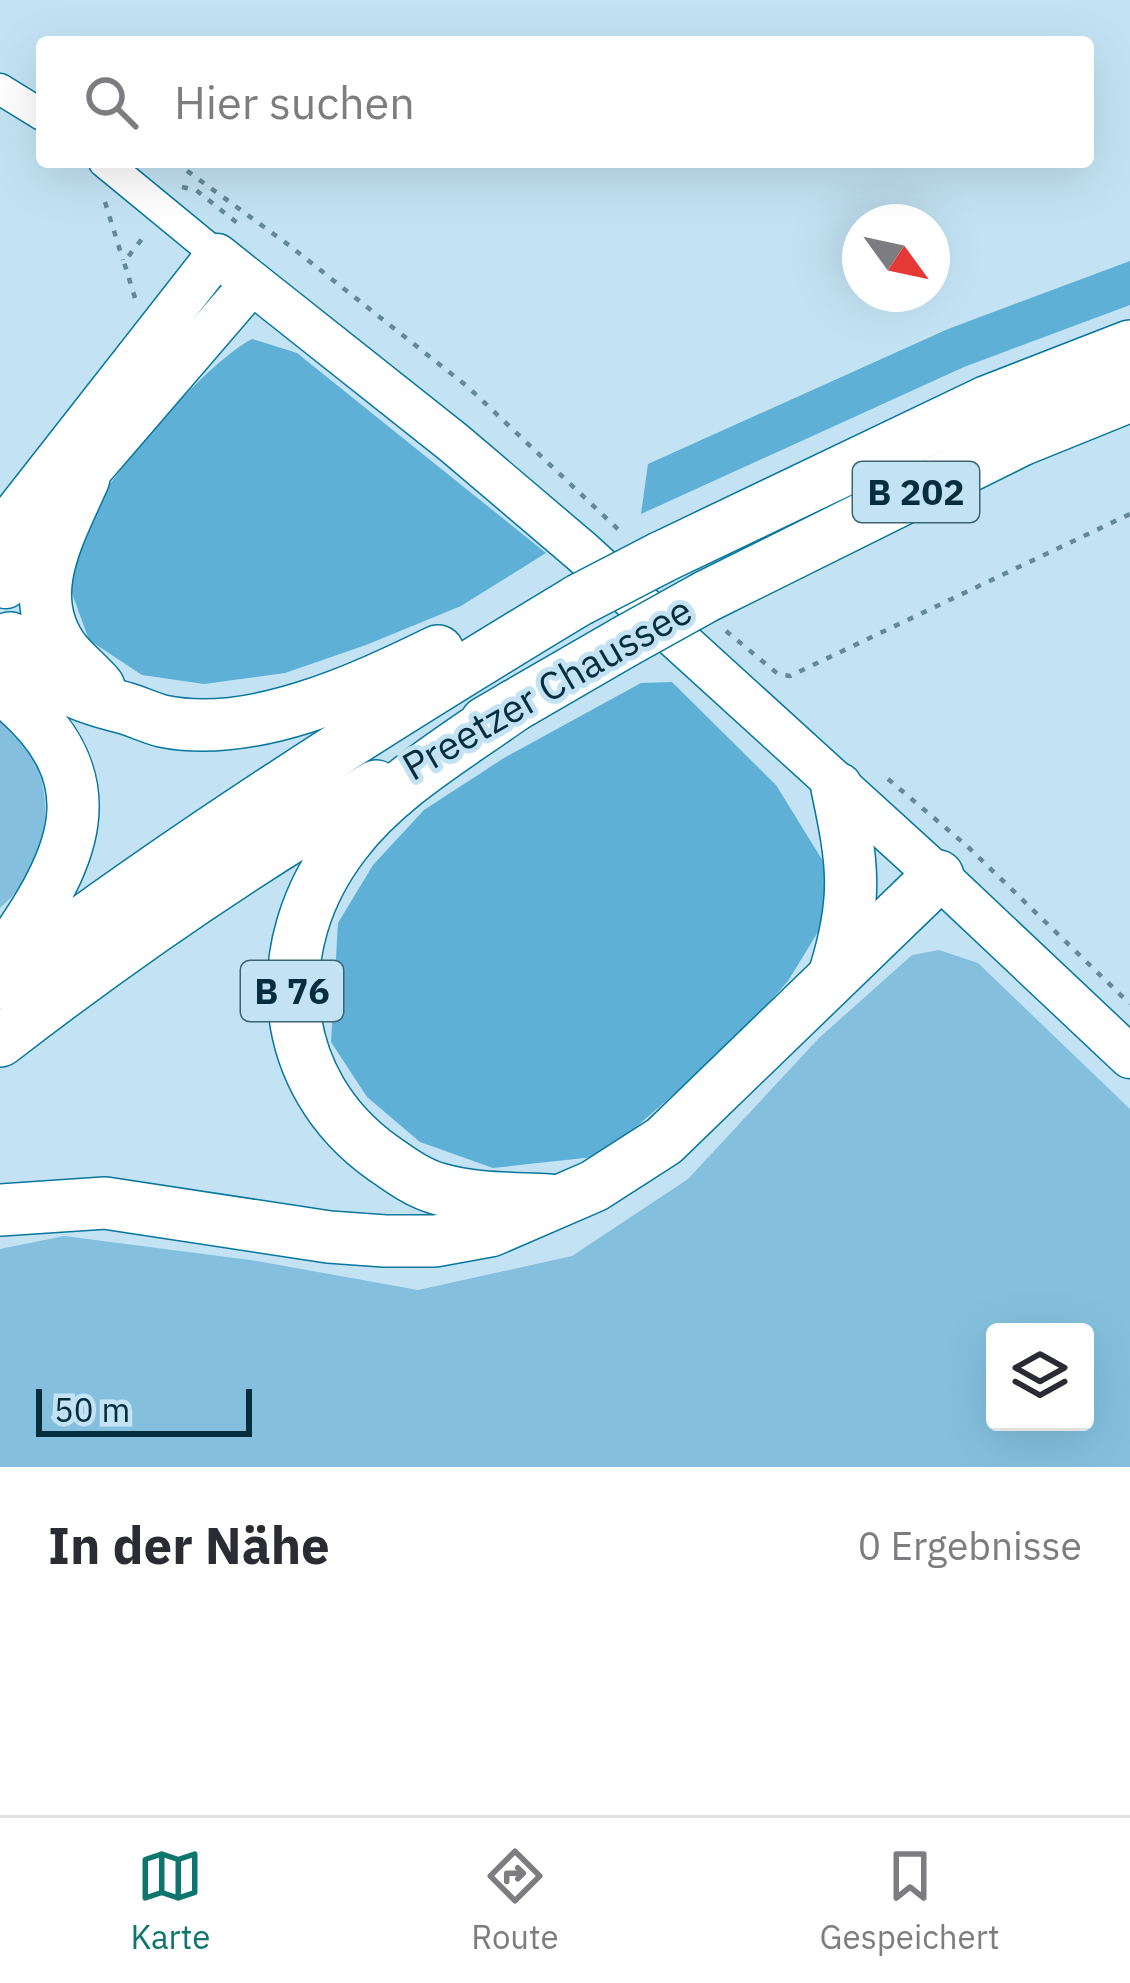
<!DOCTYPE html>
<html lang="de">
<head>
<meta charset="utf-8">
<style>
  :root { --surface:#fff; --page:#f2f2f3; --text:#2b2b33; --muted:#7c7c81; --line:#e1e1e2; --accent:#0f766e }
  body { margin:0; font-family:"IBM Plex Sans",sans-serif; background:var(--page); color:var(--text) }
  .controls { position:absolute; right:36px; bottom:36px; display:grid; overflow:hidden; border-radius:12px; box-shadow:0 12px 48px #0002 }
  .controls button { width:108px; height:108px; display:grid; place-items:center; padding:0; border:0; border-bottom:3px solid var(--line); background:var(--surface); color:var(--text); font:60px sans-serif }
  .compass { position:absolute; left:842px; top:204px; width:108px; height:108px; border-radius:50%; background:var(--surface); box-shadow:0 12px 48px #0002; rotate:123deg }
  .scale { position:absolute; left:36px; bottom:30px; width:216px; box-sizing:border-box; padding-left:12px; border:6px solid #042d3d; border-top:0; font-size:33px; line-height:42px; white-space:nowrap; color:#042d3d; -webkit-text-stroke:9px #c3e3f4; paint-order:stroke }
  .list { margin:0; padding:0; list-style:none }
  h2 { display:flex; justify-content:space-between; align-items:center; height:156px; margin:0; padding:0 48px; font-size:51px }
  h2 small { font-size:39px; font-weight:400; color:var(--muted) }
  .icon { flex:none; width:66px; height:66px; fill:none; stroke:currentColor; stroke-width:2; stroke-linecap:round; stroke-linejoin:round }
  .map { position:relative; flex:none; width:1130px; height:1467px; overflow:hidden }
  .search { position:absolute; background:var(--surface); box-shadow:0 12px 48px #0002; left:36px; right:36px; top:36px; height:132px; display:flex; align-items:center; gap:30px; box-sizing:border-box; padding:0 42px; border-radius:12px; color:var(--muted); font-size:45px }
  .sheet { height:348px; background:var(--surface) }
  nav { display:flex; justify-content:space-around; align-items:center; box-sizing:border-box; height:168px; border-top:3px solid var(--line); background:var(--surface); font-size:33px; color:var(--muted) }
  nav a { display:grid; justify-items:center; gap:6px }
  nav .on { color:var(--accent) }
  .map>svg:first-child { display:block }
  .green { fill:#84c0de; fill-rule:evenodd }
  .forest { fill:#5eb0d6 }
  .lines { fill:none; stroke-linecap:round; stroke-linejoin:round }
  .minor-casing { stroke:#07769c; stroke-width:33 }
  .secondary-casing { stroke:#07769c; stroke-width:45 }
  .trunk-casing { stroke:#07769c; stroke-width:54 }
  .path { stroke:#648999; stroke-width:4.5; stroke-dasharray:6 9; stroke-linecap:butt }
  .minor { stroke:#fff; stroke-width:30 }
  .secondary { stroke:#fff; stroke-width:42 }
  .trunk { stroke:#fff; stroke-width:51 }
  .trunk-bridge-casing { stroke:#07769c; stroke-width:54; stroke-linecap:butt }
  .trunk-bridge { stroke:#fff; stroke-width:51 }
  .labels { text-anchor:middle; stroke-width:10; stroke-linejoin:round; paint-order:stroke }
  .shield { fill:#c3e3f4; stroke:#3d6474; stroke-width:3 }
  .shield-label { font-size:36px; font-weight:bold; fill:#042d3d }
  .street-label { font-size:39px; fill:#042d3d; stroke:#c3e3f4 }
</style>
</head>
<body>
<div class="map">
<svg width="1130" height="1467" viewBox="0 0 1130 1467">
  <rect width="100%" height="100%" fill="#c3e3f4"/>
  <g class="green">
    <path d="M0,721C10,731 25,743 32,755C59,809 43,871 0,908Z"/>
    <path d="M939,950L978,963L1130,1109V1467H0V1249L64,1236L257,1261L418,1290L572,1256L688,1179L819,1038L912,955ZM995,1332H1085V1422H995Z"/>
  </g>
  <g class="forest">
    <polygon points="1130,261 1130,305 964,367 641,514 648,464 948,329"/>
    <path d="M252,339L297,353L546,553L461,606L366,645L285,673L204,684L142,675L89,640L64,571C71,554 77,535 87,519C117,468 202,366 252,339Z"/>
    <polygon points="672,682 776,785 826,866 824,922 788,981 739,1037 603,1156 493,1168 420,1142 367,1097 331,1042 338,923 373,865 424,810 504,758 641,683"/>
  </g>
  <g class="lines">
    <g class="minor-casing">
      <g id="minor">
        <polyline points="0,89 42,115"/>
        <polyline points="104,162 217,255"/>
      </g>
    </g>
    <g class="secondary-casing">
      <g id="secondary">
        <polyline points="0,532 217,255 454,443 581,551 938,876 1130,1057"/>
        <path d="M6,587C23,543 49,509 84,478L252,283"/>
      </g>
    </g>
    <g class="trunk-casing">
      <g id="trunk">
        <path d="M84,478C60,533 21,597 66,653C76,665 89,675 99,687"/>
        <polyline points="662,557 986,402 1130,346"/>
        <polyline points="707,596 1021,440 1130,396"/>
        <path d="M10,638C46,679 64,693 117,706C132,709 147,717 162,721C251,740 360,689 438,651"/>
        <path d="M0,687C120,779 72,863 0,964"/>
        <path d="M515,705C457,747 389,785 345,843C266,945 276,1082 383,1158C400,1170 419,1184 439,1189C474,1199 513,1198 549,1200"/>
        <polyline points="486,722 626,641"/>
        <path d="M835,972C858,898 853,863 837,788"/>
        <path d="M0,983C185,843 380,720 579,600"/>
        <path d="M0,1041C119,949 246,861 376,786"/>
        <polyline points="0,1210 105,1203 329,1237 385,1241 435,1241 490,1231 594,1186 664,1141 938,876"/>
      </g>
    </g>
    <g class="path">
      <polyline points="175,162 290,246 468,387 622,533"/>
      <polyline points="182,187 196,190 241,226"/>
      <polyline points="105,202 123,260"/>
      <polyline points="135,298 124,262 145,235"/>
      <polyline points="726,631 778,674 790,676 1130,514"/>
      <polyline points="888,779 967,846 1130,1004"/>
    </g>
    <use href="#minor" class="minor"/>
    <use href="#secondary" class="secondary"/>
    <use href="#trunk" class="trunk"/>
    <g class="trunk-bridge-casing">
      <g id="trunk-bridge">
        <polyline points="579,600 662,557"/>
        <polyline points="626,641 707,596"/>
      </g>
    </g>
    <use href="#trunk-bridge" class="trunk-bridge"/>
  </g>
  <g class="labels">
    <g class="shield">
      <rect x="853" y="462" width="126" height="60" rx="9"/>
      <rect x="241" y="961" width="102" height="60" rx="9"/>
    </g>
    <g class="shield-label">
      <text x="916" y="505">B 202</text>
      <text x="292" y="1004">B 76</text>
    </g>
    <g class="street-label">
      <text transform="translate(547 688) rotate(-30)" y="14">Preetzer Chaussee</text>
    </g>
  </g>
</svg>
<div class="controls">
<button><svg class="icon" aria-label="layers" viewBox="0 0 24 24"><path d="M12 4l9 5-9 5-9-5zM3 14l9 5 9-5"/></svg></button>
</div>
<svg class="compass" viewBox="-18 -18 36 36"><path d="M0-13l5 13h-10z" fill="#e53935"/><path d="M0 13l5-13h-10z" fill="#7c7c81"/></svg>
<div class="scale">50 m</div>
<div class="search"><svg class="icon" aria-label="search" viewBox="0 0 24 24"><circle cx="10" cy="10" r="6"/><path d="M15 15l6 6"/></svg>Hier suchen</div>
</div>
<section class="sheet">
<h2>In der Nähe<small>0 Ergebnisse</small></h2>
<ul class="list">
</ul>
</section>
<nav>
<a class="on"><svg class="icon" aria-label="map" viewBox="0 0 24 24"><path d="M3 6l6-2 6 2 6-2v14l-6 2-6-2-6 2zM9 4v14M15 6v14"/></svg>Karte</a>
<a><svg class="icon" aria-label="directions" viewBox="0 0 24 24"><path d="M12 3l9 9-9 9-9-9zM9 14v-3h6M13 9l2 2-2 2"/></svg>Route</a>
<a><svg class="icon" aria-label="saved" viewBox="0 0 24 24"><path d="M7 4h10v16l-5-4-5 4z"/></svg>Gespeichert</a>
</nav>
</body>
</html>
